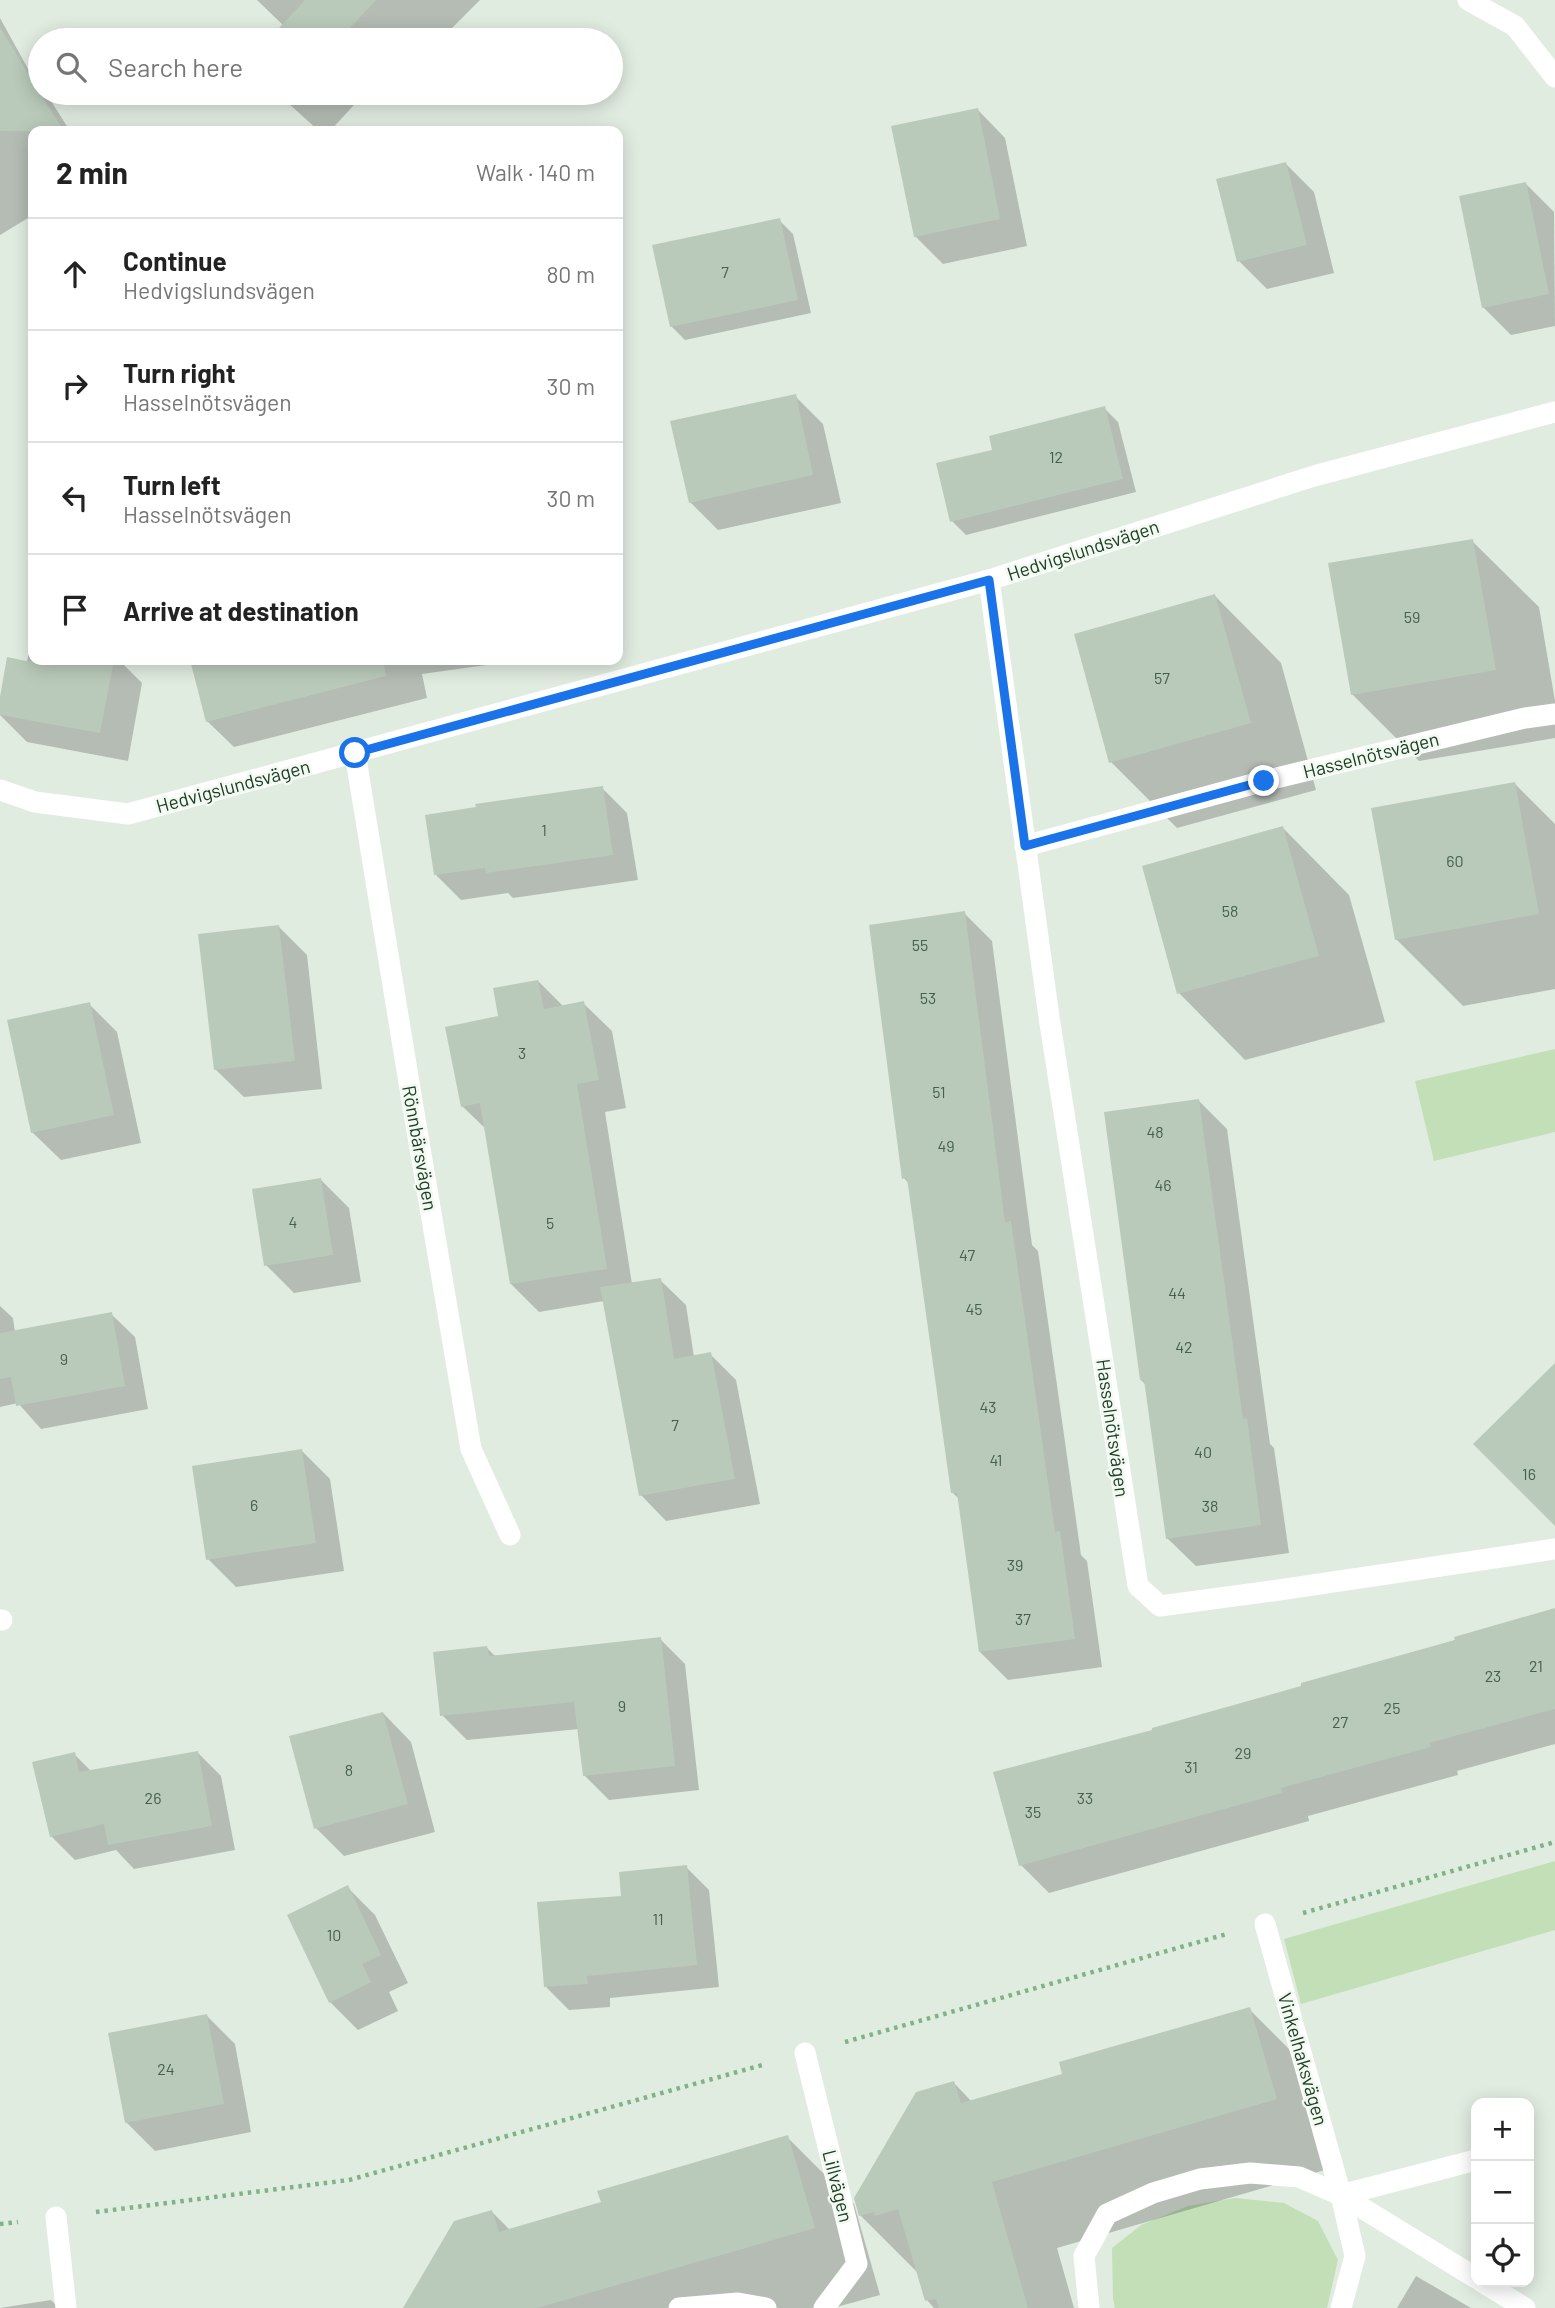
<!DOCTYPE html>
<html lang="en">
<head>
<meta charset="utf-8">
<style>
  :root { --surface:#fff; --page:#f6f6f6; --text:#222; --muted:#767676; --line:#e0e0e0 }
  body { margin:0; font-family:Barlow,sans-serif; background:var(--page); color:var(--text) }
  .controls { position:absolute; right:21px; bottom:21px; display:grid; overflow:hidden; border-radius:14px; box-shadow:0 4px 18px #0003 }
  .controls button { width:63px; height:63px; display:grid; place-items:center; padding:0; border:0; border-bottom:2px solid var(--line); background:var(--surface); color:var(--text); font:35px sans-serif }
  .stop { position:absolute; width:21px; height:21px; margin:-16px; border:5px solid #1a73e8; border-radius:50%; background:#fff }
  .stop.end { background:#1a73e8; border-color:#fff; box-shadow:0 2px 7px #0008 }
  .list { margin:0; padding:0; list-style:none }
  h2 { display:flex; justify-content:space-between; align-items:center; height:91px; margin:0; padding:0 28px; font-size:30px }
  h2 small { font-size:23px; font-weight:400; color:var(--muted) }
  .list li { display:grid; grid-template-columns:46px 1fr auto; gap:21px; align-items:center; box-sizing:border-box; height:112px; padding:0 28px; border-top:2px solid var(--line) }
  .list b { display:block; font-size:26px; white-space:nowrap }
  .list p { margin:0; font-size:23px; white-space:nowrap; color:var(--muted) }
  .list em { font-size:23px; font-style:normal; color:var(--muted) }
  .icon { flex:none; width:38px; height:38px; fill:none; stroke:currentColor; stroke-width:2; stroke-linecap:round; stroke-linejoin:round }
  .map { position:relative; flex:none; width:1555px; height:2308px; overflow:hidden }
  .search { position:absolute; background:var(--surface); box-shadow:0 4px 18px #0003; left:28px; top:28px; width:595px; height:77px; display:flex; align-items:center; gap:18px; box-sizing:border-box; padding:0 24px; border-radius:38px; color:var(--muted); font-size:26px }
  .panel { position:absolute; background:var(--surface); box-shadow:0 4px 18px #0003; left:28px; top:126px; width:595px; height:539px; border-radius:14px }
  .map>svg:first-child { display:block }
  .green { fill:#c2dfb8 }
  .shadow { fill:#0003 }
  .building { fill:#b9caba }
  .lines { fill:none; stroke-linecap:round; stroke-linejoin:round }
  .path { stroke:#7fb287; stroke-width:4.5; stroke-dasharray:3.5 5; stroke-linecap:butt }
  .minor { stroke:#fff; stroke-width:21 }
  .route { stroke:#1a73e8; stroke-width:9 }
  .labels { text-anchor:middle; stroke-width:5; stroke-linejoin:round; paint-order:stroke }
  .number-label { font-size:16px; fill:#46614b }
  .street-label { font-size:19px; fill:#203e26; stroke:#f2f9f1 }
</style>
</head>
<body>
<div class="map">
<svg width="1555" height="2308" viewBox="0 0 1555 2308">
  <rect width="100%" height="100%" fill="#e1ece1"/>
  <g class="green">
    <polygon points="1555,1049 1555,1132 1434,1161 1415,1081"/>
    <polygon points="1555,1861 1555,1930 1301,2004 1284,1939"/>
    <polygon points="1235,2198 1284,2203 1318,2221 1338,2260 1327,2308 1115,2308 1113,2299 1112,2248 1141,2225 1188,2206"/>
  </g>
  <g class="shadow">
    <polygon points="257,0 480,0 440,40 271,40 284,26"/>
    <polygon points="0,18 32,76 40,84 40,93 46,93 70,131 33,131 33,215 0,235"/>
    <polygon points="277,93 365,93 330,131 319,131"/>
    <polygon points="977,109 1005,138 1027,246 943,264 915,236"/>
    <polygon points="1285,163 1314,192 1334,273 1267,289 1239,261"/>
    <polygon points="1526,184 1554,212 1555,326 1511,335 1483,307"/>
    <polygon points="779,220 793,234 811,313 685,340 671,326"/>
    <polygon points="795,396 823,424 841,503 718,530 690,502"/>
    <polygon points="1104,408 1118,422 1136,492 966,535 952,521 995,452"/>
    <polygon points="1472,541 1539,607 1555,701 1555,738 1419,761 1352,694"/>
    <polygon points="1215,596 1281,663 1316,790 1177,828 1111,762"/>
    <polygon points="31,639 33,640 33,660 119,660 142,683 128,761 27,742 0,715 0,707 27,663"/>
    <polygon points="192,660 523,660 422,674 427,698 234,747 207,721"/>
    <polygon points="1515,784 1555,824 1555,989 1463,1006 1396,939"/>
    <polygon points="602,788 627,813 638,880 513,898 508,893 461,900 436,875"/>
    <polygon points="1283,828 1349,895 1385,1022 1245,1060 1179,993"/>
    <polygon points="964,913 992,941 1032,1245 1038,1251 1081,1555 1087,1561 1102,1667 1008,1680 980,1652 959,1499 953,1493 910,1185 904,1178"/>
    <polygon points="279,927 307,955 322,1089 244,1097 215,1069"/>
    <polygon points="538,981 564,1007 583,1003 612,1031 626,1108 605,1112 632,1284 660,1280 686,1305 694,1357 710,1354 736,1380 760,1504 666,1521 641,1495 604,1301 539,1312 511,1284 487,1130 462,1106 500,1018"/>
    <polygon points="89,1004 117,1032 141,1143 61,1160 32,1132"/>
    <polygon points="1199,1101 1227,1129 1270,1444 1274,1448 1289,1553 1196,1566 1167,1538 1146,1385 1141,1380"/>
    <polygon points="321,1180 349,1208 361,1282 294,1293 266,1265"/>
    <polygon points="0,1306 13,1318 15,1332 111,1314 135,1337 148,1409 41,1429 18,1403 0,1407"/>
    <polygon points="302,1451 330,1479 344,1571 236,1587 208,1559"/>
    <polygon points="1555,1610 1555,1744 1457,1771 1458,1775 1308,1816 1309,1821 1049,1893 1021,1865 1154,1731"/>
    <polygon points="660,1639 685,1664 699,1790 609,1800 584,1775 579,1729 467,1740 442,1715 487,1648 496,1657"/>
    <polygon points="383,1713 411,1742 435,1832 344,1856 316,1828"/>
    <polygon points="197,1752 221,1776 235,1850 134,1869 116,1850 75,1860 51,1836 74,1754 92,1772"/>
    <polygon points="686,1867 709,1890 719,1987 610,1998 610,2007 569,2010 546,1987 623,1897"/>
    <polygon points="347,1887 375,1915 408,1983 389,1992 398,2011 358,2030 330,2002"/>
    <polygon points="1249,2009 1316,2076 1342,2165 1057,2248 1074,2308 934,2308 927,2300 919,2274 860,2215 954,2083 972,2102 1065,2075"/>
    <polygon points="207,2016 235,2044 251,2132 155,2151 126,2122"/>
    <polygon points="787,2137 854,2204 880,2295 833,2308 405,2308 492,2212 511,2231 603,2203"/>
    <polygon points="1416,2276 1471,2308 1397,2308"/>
    <polygon points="51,2300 59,2308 0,2308"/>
  </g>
  <g class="building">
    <polygon points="305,0 376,0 339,40 268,40"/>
    <polygon points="0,27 40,93 64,131 0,131"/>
    <polygon points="978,108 1000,219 914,237 891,126"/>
    <polygon points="1286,162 1307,245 1237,262 1216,179"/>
    <polygon points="1526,182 1549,294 1482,308 1459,196"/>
    <polygon points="780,218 798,300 670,327 652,245"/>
    <polygon points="796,394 813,475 689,503 670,421"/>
    <polygon points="1105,406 1123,479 950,522 936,463 992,450 989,436"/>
    <polygon points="1473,539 1496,670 1351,695 1328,563"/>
    <polygon points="1215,594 1251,723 1109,763 1074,634"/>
    <polygon points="7,657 26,661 114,660 100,733 0,715 0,697"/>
    <polygon points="190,660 383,660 386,676 206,722"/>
    <polygon points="1515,782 1539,914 1395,940 1371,808"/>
    <polygon points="603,786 613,855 486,873 485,868 434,875 425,815 476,807 475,804"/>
    <polygon points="1283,826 1319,956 1177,994 1142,866"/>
    <polygon points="965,911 1005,1222 1011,1221 1055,1532 1060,1531 1075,1639 979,1652 957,1493 951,1493 907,1178 902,1179 869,925"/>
    <polygon points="279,925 295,1061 214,1070 198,934"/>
    <polygon points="538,980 544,1009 584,1001 599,1080 577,1084 607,1269 510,1284 480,1103 461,1107 445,1027 498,1016 493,988"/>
    <polygon points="90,1002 114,1115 31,1133 7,1020"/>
    <polygon points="1199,1099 1243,1419 1247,1418 1261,1525 1166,1539 1144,1380 1140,1380 1104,1112"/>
    <polygon points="321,1178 333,1255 264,1266 252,1189"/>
    <polygon points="661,1278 674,1359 711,1352 735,1479 639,1496 600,1287"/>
    <polygon points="112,1312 125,1386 16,1406 11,1377 0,1379 0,1333"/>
    <polygon points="1555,1363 1555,1526 1473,1444"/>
    <polygon points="302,1449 316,1543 206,1560 192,1466"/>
    <polygon points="1555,1608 1555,1709 1429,1743 1431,1747 1281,1788 1282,1793 1019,1866 993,1772 1152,1730 1152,1728 1301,1686 1301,1683 1455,1640 1454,1637"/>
    <polygon points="661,1637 675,1766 583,1776 574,1702 440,1716 433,1652 487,1646 489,1656"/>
    <polygon points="383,1712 408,1804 314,1829 289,1736"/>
    <polygon points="198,1751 212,1826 108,1845 104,1824 50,1837 32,1762 75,1752 79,1772"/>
    <polygon points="687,1865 697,1965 587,1976 588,1984 544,1987 537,1902 621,1896 619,1872"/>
    <polygon points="348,1885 381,1955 362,1964 371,1982 329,2003 287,1915"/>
    <polygon points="1250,2007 1277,2099 992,2182 1028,2308 939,2308 936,2299 925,2301 898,2209 875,2216 874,2212 859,2216 854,2198 916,2092 954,2081 961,2103 1062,2074 1059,2062"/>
    <polygon points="207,2014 224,2104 125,2123 108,2033"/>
    <polygon points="788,2135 815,2228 537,2308 403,2308 454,2221 492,2210 499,2232 601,2202 597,2191"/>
  </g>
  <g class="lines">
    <g class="path">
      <polyline points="1303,1913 1555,1842"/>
      <polyline points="845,2042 1227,1934"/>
      <polyline points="96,2212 349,2180 766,2064"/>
      <polyline points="0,2224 18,2222"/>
    </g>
    <g class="minor">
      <polyline points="1468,0 1515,26 1555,77"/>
      <polyline points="989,580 1049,1017 1138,1586 1160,1606 1272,1591 1555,1549"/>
      <polyline points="355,753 413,1107 471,1449 510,1535"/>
      <polyline points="0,790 35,802 128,814 989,580 1314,476 1555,412"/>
      <polyline points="1025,846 1264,781 1525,718 1555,714"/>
      <polyline points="0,1620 2,1620"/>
      <polyline points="1265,1924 1341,2195 1476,2160"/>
      <polyline points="805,2053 857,2264 824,2308"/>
      <polyline points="56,2217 66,2308"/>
      <polyline points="1482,2282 1525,2308"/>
      <polyline points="679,2308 738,2303 766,2308"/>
      <polyline points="1089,2308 1084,2256 1107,2214 1153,2193 1200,2179 1250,2173 1299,2177 1341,2195 1476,2278"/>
      <polyline points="1341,2308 1355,2256 1341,2195"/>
    </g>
  </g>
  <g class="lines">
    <polyline class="route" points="355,753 989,580 1025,846 1264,781"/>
  </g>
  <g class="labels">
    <g class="number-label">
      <text x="725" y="278">7</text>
      <text x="1056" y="463">12</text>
      <text x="1412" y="623">59</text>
      <text x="1162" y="684">57</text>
      <text x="544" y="836">1</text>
      <text x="1455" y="867">60</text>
      <text x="1230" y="917">58</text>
      <text x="920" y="951">55</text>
      <text x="928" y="1004">53</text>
      <text x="522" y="1059">3</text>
      <text x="939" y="1098">51</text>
      <text x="1155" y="1138">48</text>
      <text x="946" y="1152">49</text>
      <text x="1163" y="1191">46</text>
      <text x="293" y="1228">4</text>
      <text x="550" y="1229">5</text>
      <text x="967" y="1261">47</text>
      <text x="1177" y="1299">44</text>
      <text x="974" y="1315">45</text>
      <text x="1184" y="1353">42</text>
      <text x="64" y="1365">9</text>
      <text x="988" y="1413">43</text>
      <text x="675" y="1431">7</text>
      <text x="1203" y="1458">40</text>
      <text x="996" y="1466">41</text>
      <text x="1529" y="1480">16</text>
      <text x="254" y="1511">6</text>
      <text x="1210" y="1512">38</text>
      <text x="1015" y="1571">39</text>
      <text x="1023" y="1625">37</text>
      <text x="1536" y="1672">21</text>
      <text x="1493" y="1682">23</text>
      <text x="622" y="1712">9</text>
      <text x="1392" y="1714">25</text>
      <text x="1340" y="1728">27</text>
      <text x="1243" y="1759">29</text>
      <text x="1191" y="1773">31</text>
      <text x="349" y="1776">8</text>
      <text x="153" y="1804">26</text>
      <text x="1085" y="1804">33</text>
      <text x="1033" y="1818">35</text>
      <text x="658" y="1925">11</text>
      <text x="334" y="1941">10</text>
      <text x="166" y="2075">24</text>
    </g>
    <g class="street-label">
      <text transform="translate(1083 550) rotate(-18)" y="7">Hedvigslundsvägen</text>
      <text transform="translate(1371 755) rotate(-14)" y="7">Hasselnötsvägen</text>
      <text transform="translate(233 786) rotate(-15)" y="7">Hedvigslundsvägen</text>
      <text transform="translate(420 1148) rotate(80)" y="7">Rönnbärsvägen</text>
      <text transform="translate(1113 1428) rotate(82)" y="7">Hasselnötsvägen</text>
      <text transform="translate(1303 2059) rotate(74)" y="7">Vinkelhaksvägen</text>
      <text transform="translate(838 2186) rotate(76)" y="7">Lillvägen</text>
    </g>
  </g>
</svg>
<div class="controls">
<button>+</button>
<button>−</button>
<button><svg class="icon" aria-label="locate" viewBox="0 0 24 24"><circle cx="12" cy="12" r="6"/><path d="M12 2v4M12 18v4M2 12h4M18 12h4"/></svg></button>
</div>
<div class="stop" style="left:355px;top:753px"></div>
<div class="stop end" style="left:1264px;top:781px"></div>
<div class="search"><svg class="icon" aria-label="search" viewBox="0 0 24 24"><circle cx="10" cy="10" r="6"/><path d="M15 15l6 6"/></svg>Search here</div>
<section class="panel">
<h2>2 min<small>Walk · 140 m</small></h2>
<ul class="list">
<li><svg class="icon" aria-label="ahead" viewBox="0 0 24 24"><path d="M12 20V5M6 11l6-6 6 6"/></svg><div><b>Continue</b><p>Hedvigslundsvägen</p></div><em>80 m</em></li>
<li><svg class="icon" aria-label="right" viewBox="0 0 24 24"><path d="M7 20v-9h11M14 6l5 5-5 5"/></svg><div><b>Turn right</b><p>Hasselnötsvägen</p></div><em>30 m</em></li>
<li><svg class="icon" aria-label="left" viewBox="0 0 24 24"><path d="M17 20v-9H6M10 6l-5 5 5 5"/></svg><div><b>Turn left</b><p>Hasselnötsvägen</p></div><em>30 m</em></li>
<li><svg class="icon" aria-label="arrive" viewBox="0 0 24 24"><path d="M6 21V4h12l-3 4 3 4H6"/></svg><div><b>Arrive at destination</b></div></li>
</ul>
</section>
</div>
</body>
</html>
